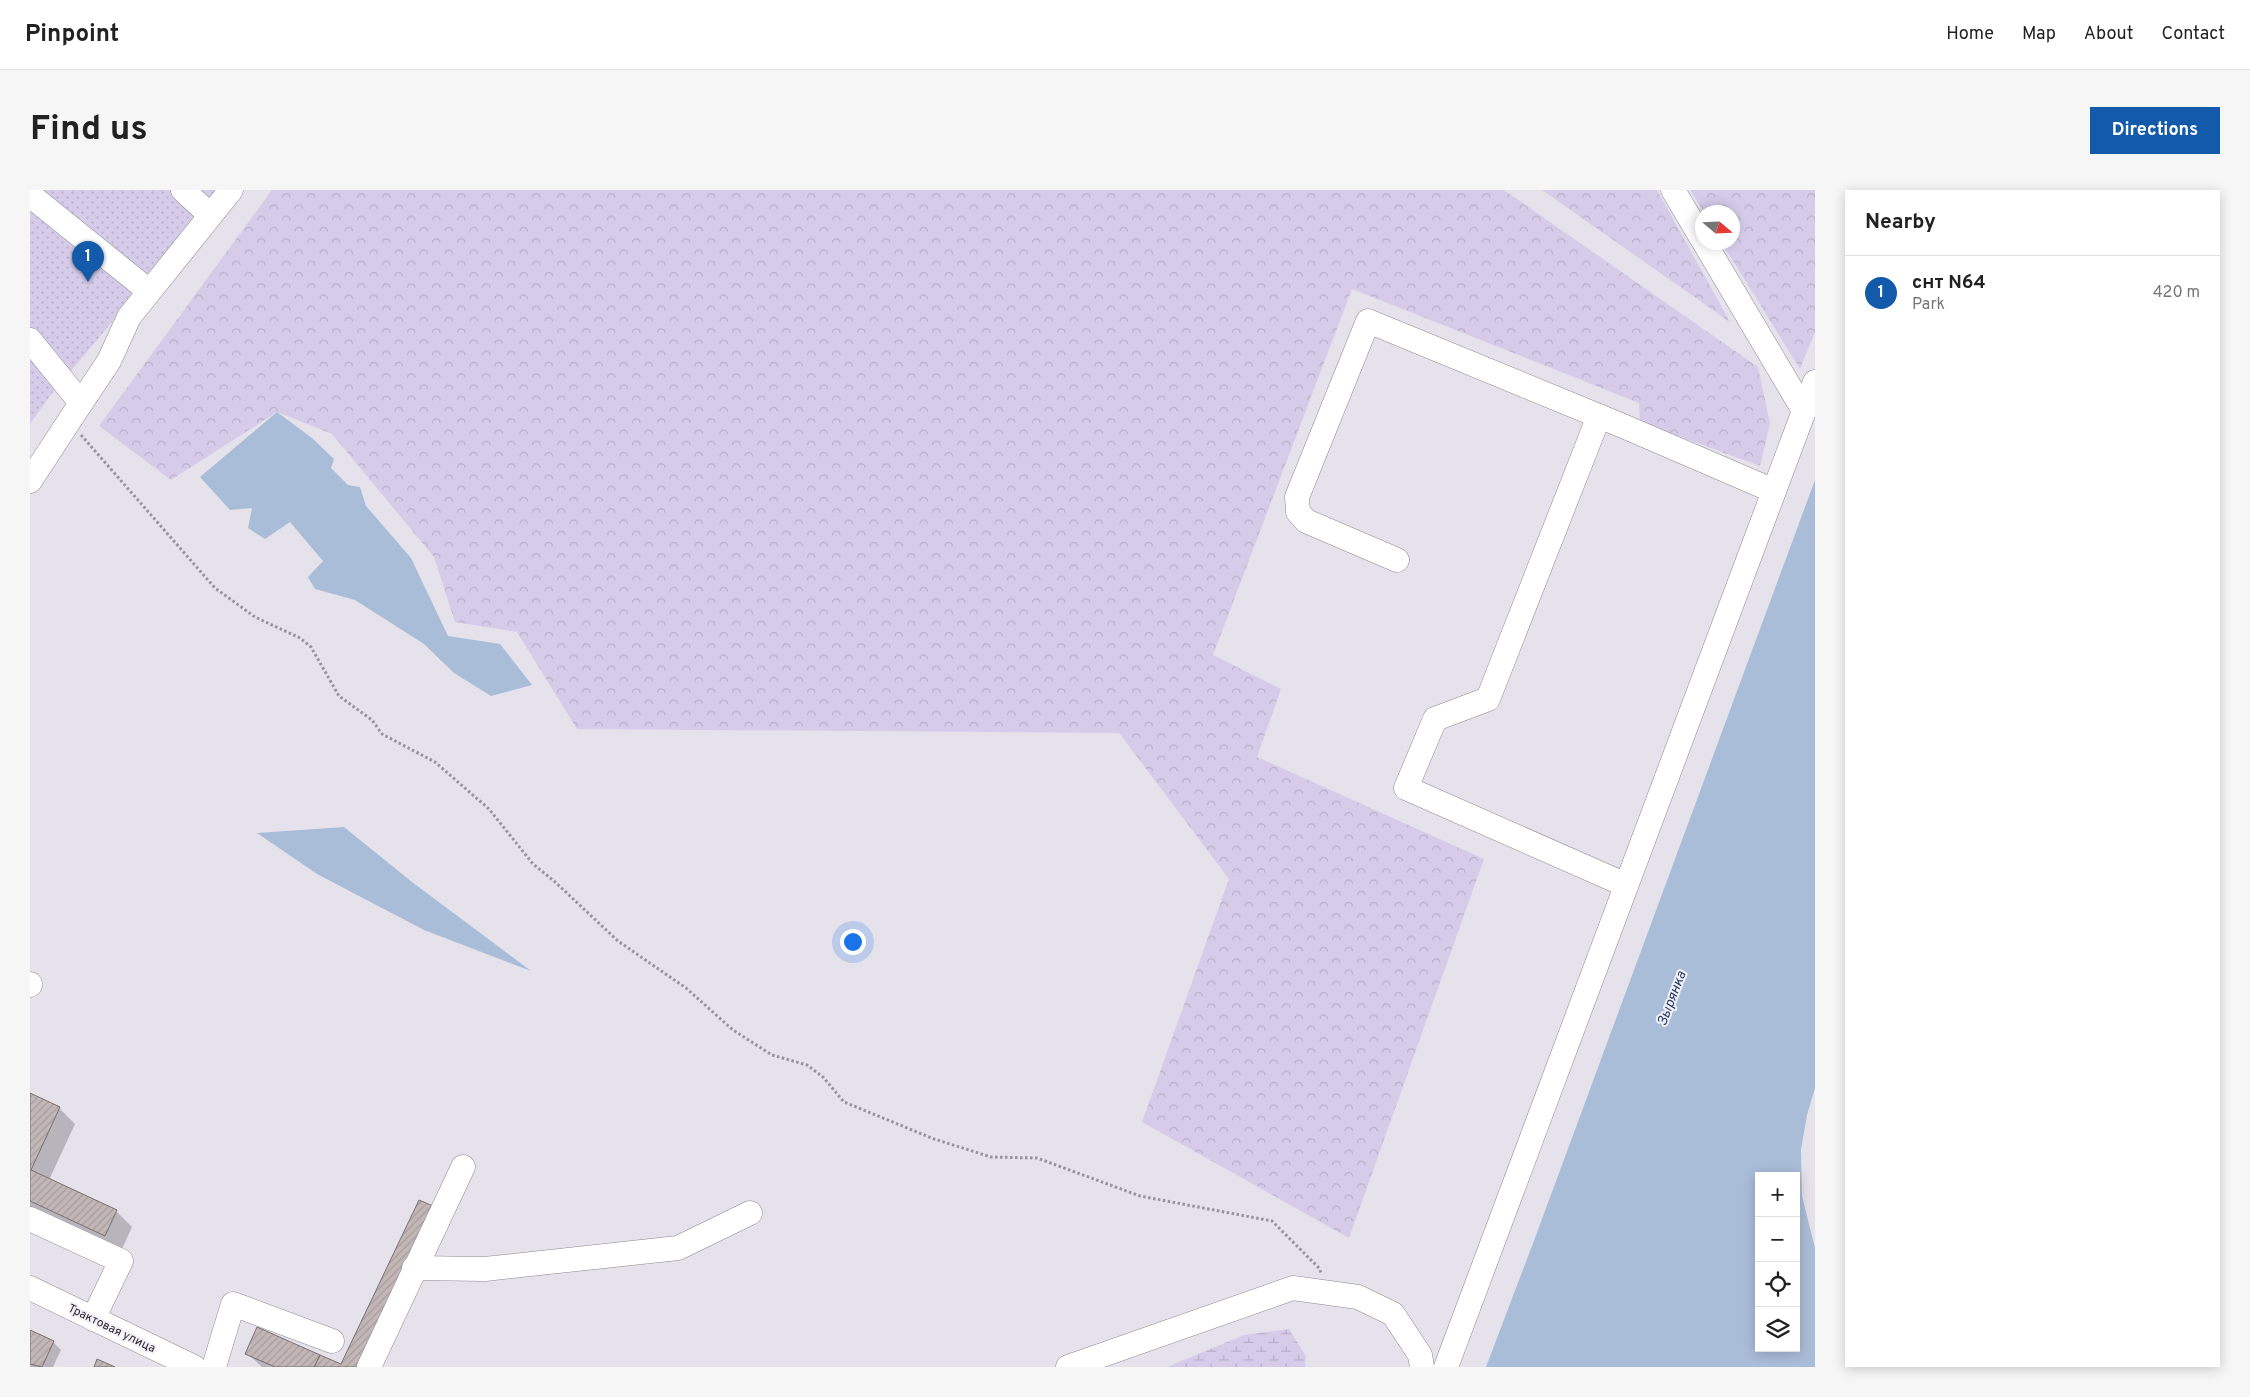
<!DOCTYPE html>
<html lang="en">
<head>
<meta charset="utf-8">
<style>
  :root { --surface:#fff; --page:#f6f6f6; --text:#222; --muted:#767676; --line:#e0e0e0; --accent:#135aaa }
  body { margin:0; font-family:Overpass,sans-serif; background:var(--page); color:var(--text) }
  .controls { position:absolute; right:15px; bottom:15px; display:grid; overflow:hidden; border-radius:0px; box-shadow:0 2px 12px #0003 }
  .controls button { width:45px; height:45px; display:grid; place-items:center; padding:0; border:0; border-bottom:1px solid var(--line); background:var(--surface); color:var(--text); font:25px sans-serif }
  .compass { position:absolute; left:1665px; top:15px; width:45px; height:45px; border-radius:50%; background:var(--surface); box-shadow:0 2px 12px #0003; rotate:109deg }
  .you { position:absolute; left:822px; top:751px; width:18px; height:18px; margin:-12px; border:4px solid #fff; border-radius:50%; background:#1a73e8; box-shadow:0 0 0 8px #1a73e833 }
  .badge { display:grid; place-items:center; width:32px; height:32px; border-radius:50%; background:var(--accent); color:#fff; font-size:16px; font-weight:700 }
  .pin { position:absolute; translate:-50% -41px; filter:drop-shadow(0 1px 2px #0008) }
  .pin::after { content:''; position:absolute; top:26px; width:18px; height:15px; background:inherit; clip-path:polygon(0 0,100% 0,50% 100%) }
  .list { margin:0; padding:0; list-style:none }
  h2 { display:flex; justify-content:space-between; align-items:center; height:65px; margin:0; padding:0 20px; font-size:21px }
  h2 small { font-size:16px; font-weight:400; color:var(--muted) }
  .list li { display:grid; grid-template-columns:32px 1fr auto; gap:15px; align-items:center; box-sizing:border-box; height:75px; padding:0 20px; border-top:1px solid var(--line) }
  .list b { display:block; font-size:19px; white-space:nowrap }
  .list p { margin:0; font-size:16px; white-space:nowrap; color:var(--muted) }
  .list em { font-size:16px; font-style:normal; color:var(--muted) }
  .icon { flex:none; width:28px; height:28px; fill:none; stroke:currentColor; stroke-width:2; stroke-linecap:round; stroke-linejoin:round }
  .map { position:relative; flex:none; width:1785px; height:1177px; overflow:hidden; border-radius:0px }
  header { display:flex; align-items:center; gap:30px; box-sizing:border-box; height:70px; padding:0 25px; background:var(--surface); border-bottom:1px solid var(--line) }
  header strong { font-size:24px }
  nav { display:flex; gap:28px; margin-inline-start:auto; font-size:18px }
  .intro { display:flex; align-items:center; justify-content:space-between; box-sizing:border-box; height:120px; padding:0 30px }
  h1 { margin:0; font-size:35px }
  .button { padding:12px 22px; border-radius:0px; background:var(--accent); color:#fff; font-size:18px; font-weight:700 }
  main { display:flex; gap:30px; padding:0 30px }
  aside { flex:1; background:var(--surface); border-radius:0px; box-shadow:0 2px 12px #0003 }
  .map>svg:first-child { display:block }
  .forest { fill:url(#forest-crowns) }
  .wetland { fill:url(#wetland-marsh) }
  .garden { fill:url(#garden-dots) }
  .water { fill:#aabdd8; fill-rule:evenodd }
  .shadow { fill:#0003 }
  .building { fill:url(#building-hatch); stroke:#796f6d }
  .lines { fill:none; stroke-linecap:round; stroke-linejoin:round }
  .minor-casing { stroke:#8b8891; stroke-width:25 }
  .path { stroke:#96949b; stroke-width:3; stroke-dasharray:2.5 2.5; stroke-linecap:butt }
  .minor { stroke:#fff; stroke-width:24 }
  .labels { text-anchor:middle; stroke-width:4; stroke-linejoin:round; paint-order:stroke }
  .street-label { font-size:12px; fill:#29282c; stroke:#f3f0f9 }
  .water-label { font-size:14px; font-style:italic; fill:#253f66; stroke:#f3f0f9 }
</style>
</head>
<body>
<header>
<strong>Pinpoint</strong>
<nav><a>Home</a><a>Map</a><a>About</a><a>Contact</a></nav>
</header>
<div class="intro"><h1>Find us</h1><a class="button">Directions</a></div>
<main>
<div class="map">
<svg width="1785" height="1177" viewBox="0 0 1785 1177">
  <defs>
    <pattern id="forest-crowns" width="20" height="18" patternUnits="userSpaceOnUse" patternTransform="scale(1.25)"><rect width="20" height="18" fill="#d6ccea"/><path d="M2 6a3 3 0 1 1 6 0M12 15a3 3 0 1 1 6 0" fill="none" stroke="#b8afc9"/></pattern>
    <pattern id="wetland-marsh" width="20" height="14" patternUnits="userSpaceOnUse" patternTransform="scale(1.25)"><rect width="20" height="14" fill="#d6ccea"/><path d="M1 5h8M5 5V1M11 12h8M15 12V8" fill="none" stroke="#b8afc9"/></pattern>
    <pattern id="garden-dots" width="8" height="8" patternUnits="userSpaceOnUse" patternTransform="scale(1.25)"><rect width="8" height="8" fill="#d6ccea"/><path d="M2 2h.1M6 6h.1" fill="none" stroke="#b8afc9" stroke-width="1.8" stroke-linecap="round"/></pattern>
    <pattern id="building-hatch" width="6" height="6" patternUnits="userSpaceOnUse" patternTransform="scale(1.25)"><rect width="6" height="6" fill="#c2b7b6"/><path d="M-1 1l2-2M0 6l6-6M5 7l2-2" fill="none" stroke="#a79d9d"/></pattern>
  </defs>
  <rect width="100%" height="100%" fill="#e5e2ec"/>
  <g class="forest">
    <polygon points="242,0 1474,0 1728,177 1740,233 1730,276 1610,232 1609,213 1322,99 1183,465 1251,499 1227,567 1454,669 1319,1048 1112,932 1199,689 1089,543 547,539 487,442 425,432 404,367 302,244 247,222 141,290 69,236"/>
    <polygon points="1512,0 1627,0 1700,132"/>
    <polygon points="1660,0 1785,0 1785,142 1770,179 1692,53 1702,52 1702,22 1674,22"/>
  </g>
  <polygon class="wetland" points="1259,1139 1276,1166 1275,1177 1137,1177 1214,1145"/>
  <polygon class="garden" points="0,0 193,0 19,207 0,234"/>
  <g class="water">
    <polygon points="247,222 282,248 304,269 301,278 318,295 330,297 336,316 381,368 418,446 470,454 502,495 461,506 424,483 394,454 325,410 285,399 278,387 293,371 260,332 235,349 218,338 222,318 200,320 170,287"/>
    <path d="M1785,290V898L1777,925L1771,960L1772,1006L1785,1058V1177H1456L1505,1048ZM1729,986H1766V1158H1729Z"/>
    <polygon points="314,637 382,692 501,781 394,740 287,684 227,643"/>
  </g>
  <g class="shadow">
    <polygon points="0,904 29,918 45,934 19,990 86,1021 102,1037 91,1061 0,1019"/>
    <polygon points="418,1033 351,1177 232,1177 217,1163 312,1176"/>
    <polygon points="0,1142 23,1152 31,1160 23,1177 0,1177"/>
  </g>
  <g class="building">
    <polygon points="0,903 30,917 1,980 87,1020 75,1046 0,1011"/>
    <polygon points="389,1010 403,1016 327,1177 284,1177 290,1165 311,1174"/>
    <polygon points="227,1137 290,1165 284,1177 245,1177 215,1164"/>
    <polygon points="0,1140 24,1151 12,1177 0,1174"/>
    <polygon points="67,1169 85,1177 64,1177"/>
  </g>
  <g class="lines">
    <g class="minor-casing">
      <g id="minor">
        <polyline points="153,0 180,25"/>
        <polyline points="1643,0 1672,49"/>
        <polyline points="0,5 119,101"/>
        <polyline points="0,150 51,213 0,291"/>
        <polyline points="51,213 79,171 99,127 201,0"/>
        <polyline points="1774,221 1785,192"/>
        <polyline points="1569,226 1458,509 1405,529 1376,598 1596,695"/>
        <polyline points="1367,370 1276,331 1268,322 1267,307 1338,131 1593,236 1744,301"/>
        <polyline points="0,795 0,794"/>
        <polyline points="0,1029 91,1071 63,1129"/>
        <polyline points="384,1078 455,1079 648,1058 720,1023"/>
        <polyline points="0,1098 164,1177"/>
        <polyline points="184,1177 203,1114 302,1151"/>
        <polyline points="339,1177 433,977"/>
        <polyline points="1038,1177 1263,1098 1328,1107 1363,1124 1390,1165 1392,1177"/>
        <polyline points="1416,1177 1774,221 1674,52"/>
      </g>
    </g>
    <polyline class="path" points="51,245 185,398 225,427 270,448 281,457 309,506 342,530 352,544 405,572 459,619 503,674 524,691 588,751 656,798 703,840 742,865 777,875 793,887 814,912 904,949 961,967 1007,968 1110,1006 1242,1031 1289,1078 1291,1083"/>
    <use href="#minor" class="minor"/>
  </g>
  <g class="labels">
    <g class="street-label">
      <text transform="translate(82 1138) rotate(26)" y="4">Трактовая улица</text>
    </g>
    <g class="water-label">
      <text transform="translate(1641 808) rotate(-69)" y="5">Зырянка</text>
    </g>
  </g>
</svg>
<div class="controls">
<button>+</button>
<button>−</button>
<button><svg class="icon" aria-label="locate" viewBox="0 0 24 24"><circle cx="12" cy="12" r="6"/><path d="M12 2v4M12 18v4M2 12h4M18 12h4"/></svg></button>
<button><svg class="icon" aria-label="layers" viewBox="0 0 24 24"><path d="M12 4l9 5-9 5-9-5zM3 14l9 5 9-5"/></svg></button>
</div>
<svg class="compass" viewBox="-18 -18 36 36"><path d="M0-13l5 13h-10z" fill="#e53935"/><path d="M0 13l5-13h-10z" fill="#767676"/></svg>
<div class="you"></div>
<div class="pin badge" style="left:58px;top:92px">1</div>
</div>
<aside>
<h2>Nearby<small></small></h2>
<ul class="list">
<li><span class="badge">1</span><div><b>снт N64</b><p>Park</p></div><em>420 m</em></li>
</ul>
</aside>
</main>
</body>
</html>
